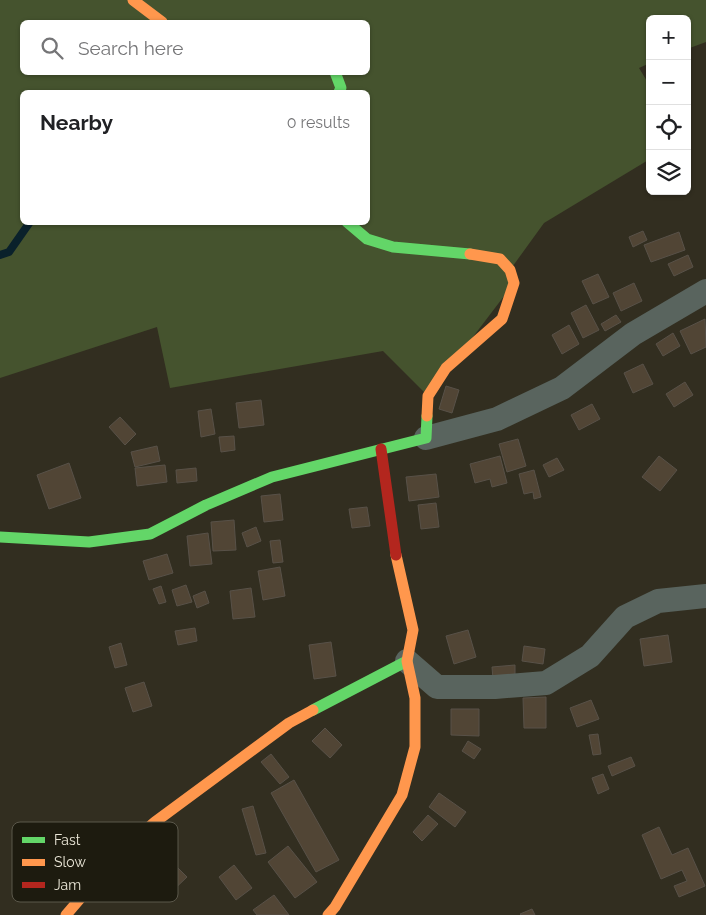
<!DOCTYPE html>
<html lang="en">
<head>
<meta charset="utf-8">
<style>
  :root { --surface:#fff; --page:#f2f2f2; --text:#202124; --muted:#757577; --line:#e0e0e0 }
  body { margin:0; font-family:Raleway,sans-serif; background:var(--page); color:var(--text) }
  .controls { position:absolute; right:15px; top:15px; display:grid; overflow:hidden; border-radius:8px; box-shadow:0 1px 4px #0004 }
  .controls button { width:45px; height:45px; display:grid; place-items:center; padding:0; border:0; border-bottom:1px solid var(--line); background:var(--surface); color:var(--text); font:25px sans-serif }
  .list { margin:0; padding:0; list-style:none }
  h2 { display:flex; justify-content:space-between; align-items:center; height:65px; margin:0; padding:0 20px; font-size:21px }
  h2 small { font-size:16px; font-weight:400; color:var(--muted) }
  .icon { flex:none; width:28px; height:28px; fill:none; stroke:currentColor; stroke-width:2; stroke-linecap:round; stroke-linejoin:round }
  .map { position:relative; flex:none; width:706px; height:915px; overflow:hidden }
  .search { position:absolute; background:var(--surface); box-shadow:0 1px 4px #0004; left:20px; top:20px; width:350px; height:55px; display:flex; align-items:center; gap:12px; box-sizing:border-box; padding:0 18px; border-radius:8px; color:var(--muted); font-size:19px }
  .panel { position:absolute; background:var(--surface); box-shadow:0 1px 4px #0004; left:20px; top:90px; width:350px; height:135px; border-radius:8px }
  .map>svg:first-child { display:block }
  .green { fill:#45532e; fill-rule:evenodd }
  .lines { fill:none; stroke-linecap:round; stroke-linejoin:round }
  .stream { stroke:#0a212b; stroke-width:8 }
  .building { fill:#514535; stroke:#585148 }
  .street { stroke:#59645e; stroke-width:24 }
  .fast { stroke:#63d668; stroke-width:11 }
  .slow { stroke:#ff974d; stroke-width:11 }
  .jam { stroke:#b3261e; stroke-width:11 }
  .key { fill:#1d1b0f; stroke:#5b584b; stroke-width:1 }
  .key-label { font-size:14px; fill:#ebe7d8 }
</style>
</head>
<body>
<div class="map">
<svg width="706" height="915" viewBox="0 0 706 915">
  <rect width="100%" height="100%" fill="#322e20"/>
  <path class="green" d="M0,0H706V42L687,49V19H650V63L639,68L650,86V159L544,223L510,270L514,283L428,396L383,351L170,388L157,327L0,378ZM22,22H368V72H22ZM22,92H368V222H22Z"/>
  <g class="lines">
    <polyline class="stream" points="0,255 9,252 30,222"/>
  </g>
  <g class="building">
    <polygon points="643,231 647,240 633,247 629,237"/>
    <polygon points="679,232 685,250 651,262 644,245"/>
    <polygon points="688,255 693,267 674,276 668,264"/>
    <polygon points="598,274 609,297 593,304 582,281"/>
    <polygon points="634,283 642,301 621,311 613,293"/>
    <polygon points="586,305 599,330 583,338 571,313"/>
    <polygon points="616,315 621,322 605,331 601,324"/>
    <polygon points="705,319 706,347 691,354 680,331"/>
    <polygon points="569,325 579,344 562,354 552,335"/>
    <polygon points="673,333 680,346 663,356 656,344"/>
    <polygon points="643,364 653,384 633,393 624,373"/>
    <polygon points="685,382 693,395 674,407 666,394"/>
    <polygon points="446,386 459,390 452,413 439,409"/>
    <polygon points="261,400 264,425 239,428 236,403"/>
    <polygon points="592,404 600,419 579,430 571,415"/>
    <polygon points="211,409 215,434 201,437 198,411"/>
    <polygon points="120,417 136,434 125,445 109,427"/>
    <polygon points="234,436 235,450 221,452 219,437"/>
    <polygon points="518,439 526,466 507,472 499,444"/>
    <polygon points="157,446 160,461 135,467 131,452"/>
    <polygon points="500,456 507,483 492,487 490,479 475,483 470,464"/>
    <polygon points="659,456 677,470 660,491 642,477"/>
    <polygon points="557,458 564,470 549,477 543,465"/>
    <polygon points="69,463 81,498 49,509 37,475"/>
    <polygon points="165,465 167,482 137,486 135,468"/>
    <polygon points="196,468 197,481 177,483 176,470"/>
    <polygon points="534,470 541,497 534,499 533,492 524,494 519,474"/>
    <polygon points="436,474 439,497 409,501 406,477"/>
    <polygon points="280,494 283,520 264,522 261,496"/>
    <polygon points="436,503 439,527 421,529 418,505"/>
    <polygon points="367,507 370,526 352,528 349,509"/>
    <polygon points="234,520 236,550 213,551 211,522"/>
    <polygon points="256,527 261,541 247,547 242,533"/>
    <polygon points="208,533 212,564 190,566 187,536"/>
    <polygon points="280,540 283,562 273,563 270,541"/>
    <polygon points="167,554 173,573 149,580 143,561"/>
    <polygon points="280,567 285,596 263,600 258,571"/>
    <polygon points="186,585 192,602 177,606 172,590"/>
    <polygon points="161,586 166,602 159,604 153,589"/>
    <polygon points="251,588 255,617 233,619 230,591"/>
    <polygon points="205,591 209,603 197,608 193,596"/>
    <polygon points="195,628 197,641 178,645 175,631"/>
    <polygon points="468,630 476,657 454,664 446,636"/>
    <polygon points="668,635 672,662 644,666 640,639"/>
    <polygon points="331,642 336,676 314,679 309,645"/>
    <polygon points="121,643 127,665 115,668 109,647"/>
    <polygon points="524,646 545,649 543,664 522,661"/>
    <polygon points="515,665 515,677 493,679 492,667"/>
    <polygon points="144,682 152,706 133,712 125,688"/>
    <polygon points="546,697 546,728 524,728 523,698"/>
    <polygon points="591,700 599,719 577,727 570,708"/>
    <polygon points="451,709 479,709 479,736 451,735"/>
    <polygon points="325,728 342,745 330,758 312,741"/>
    <polygon points="598,734 601,754 593,755 589,735"/>
    <polygon points="468,741 481,749 474,759 462,751"/>
    <polygon points="271,754 289,777 280,784 261,762"/>
    <polygon points="631,757 635,766 612,776 608,766"/>
    <polygon points="603,774 609,789 598,794 592,778"/>
    <polygon points="294,780 339,860 316,872 271,793"/>
    <polygon points="439,793 466,812 455,827 429,807"/>
    <polygon points="253,806 266,853 256,855 242,809"/>
    <polygon points="428,815 438,824 422,841 413,832"/>
    <polygon points="659,827 672,855 688,848 705,886 679,897 674,886 687,881 682,870 661,879 642,835"/>
    <polygon points="288,846 317,882 295,898 268,862"/>
    <polygon points="161,851 187,877 166,897 140,872"/>
    <polygon points="234,865 252,888 236,900 219,877"/>
    <polygon points="274,895 289,915 257,915 253,910"/>
    <polygon points="532,909 535,915 521,915 520,914"/>
  </g>
  <g class="lines">
    <g class="street">
      <polyline points="426,438 497,419 562,388 633,334 706,291"/>
      <polyline points="407,661 437,687 495,687 546,683 590,656 625,617 658,601 706,596"/>
    </g>
    <g class="fast">
      <polyline points="335,72 341,88 339,92"/>
      <polyline points="347,222 367,239 393,247 470,254"/>
      <polyline points="0,537 89,542 150,534 206,505 272,477 426,438 427,416"/>
      <polyline points="313,710 407,661"/>
    </g>
    <g class="slow">
      <polyline points="133,0 162,22"/>
      <polyline points="427,416 428,396 446,368 502,319 514,283 510,270 500,259 470,254"/>
      <polyline points="66,915 119,853 155,822 289,723 313,710"/>
      <polyline points="328,915 335,907 402,795 415,747 415,698 407,661 413,630 396,555"/>
    </g>
    <polyline class="jam" points="381,449 396,555"/>
  </g>
  <rect x="12" y="822" width="166" height="80" rx="8" class="key"/>
  <rect x="22" y="837" width="23" height="6" fill="#63d668"/>
  <rect x="22" y="859" width="23" height="7" fill="#ff974d"/>
  <rect x="22" y="882" width="23" height="6" fill="#b3261e"/>
  <g class="key-label">
    <text x="54" y="845">Fast</text>
    <text x="54" y="867">Slow</text>
    <text x="54" y="890">Jam</text>
  </g>
</svg>
<div class="controls">
<button>+</button>
<button>−</button>
<button><svg class="icon" aria-label="locate" viewBox="0 0 24 24"><circle cx="12" cy="12" r="6"/><path d="M12 2v4M12 18v4M2 12h4M18 12h4"/></svg></button>
<button><svg class="icon" aria-label="layers" viewBox="0 0 24 24"><path d="M12 4l9 5-9 5-9-5zM3 14l9 5 9-5"/></svg></button>
</div>
<div class="search"><svg class="icon" aria-label="search" viewBox="0 0 24 24"><circle cx="10" cy="10" r="6"/><path d="M15 15l6 6"/></svg>Search here</div>
<section class="panel">
<h2>Nearby<small>0 results</small></h2>
<ul class="list">
</ul>
</section>
</div>
</body>
</html>
